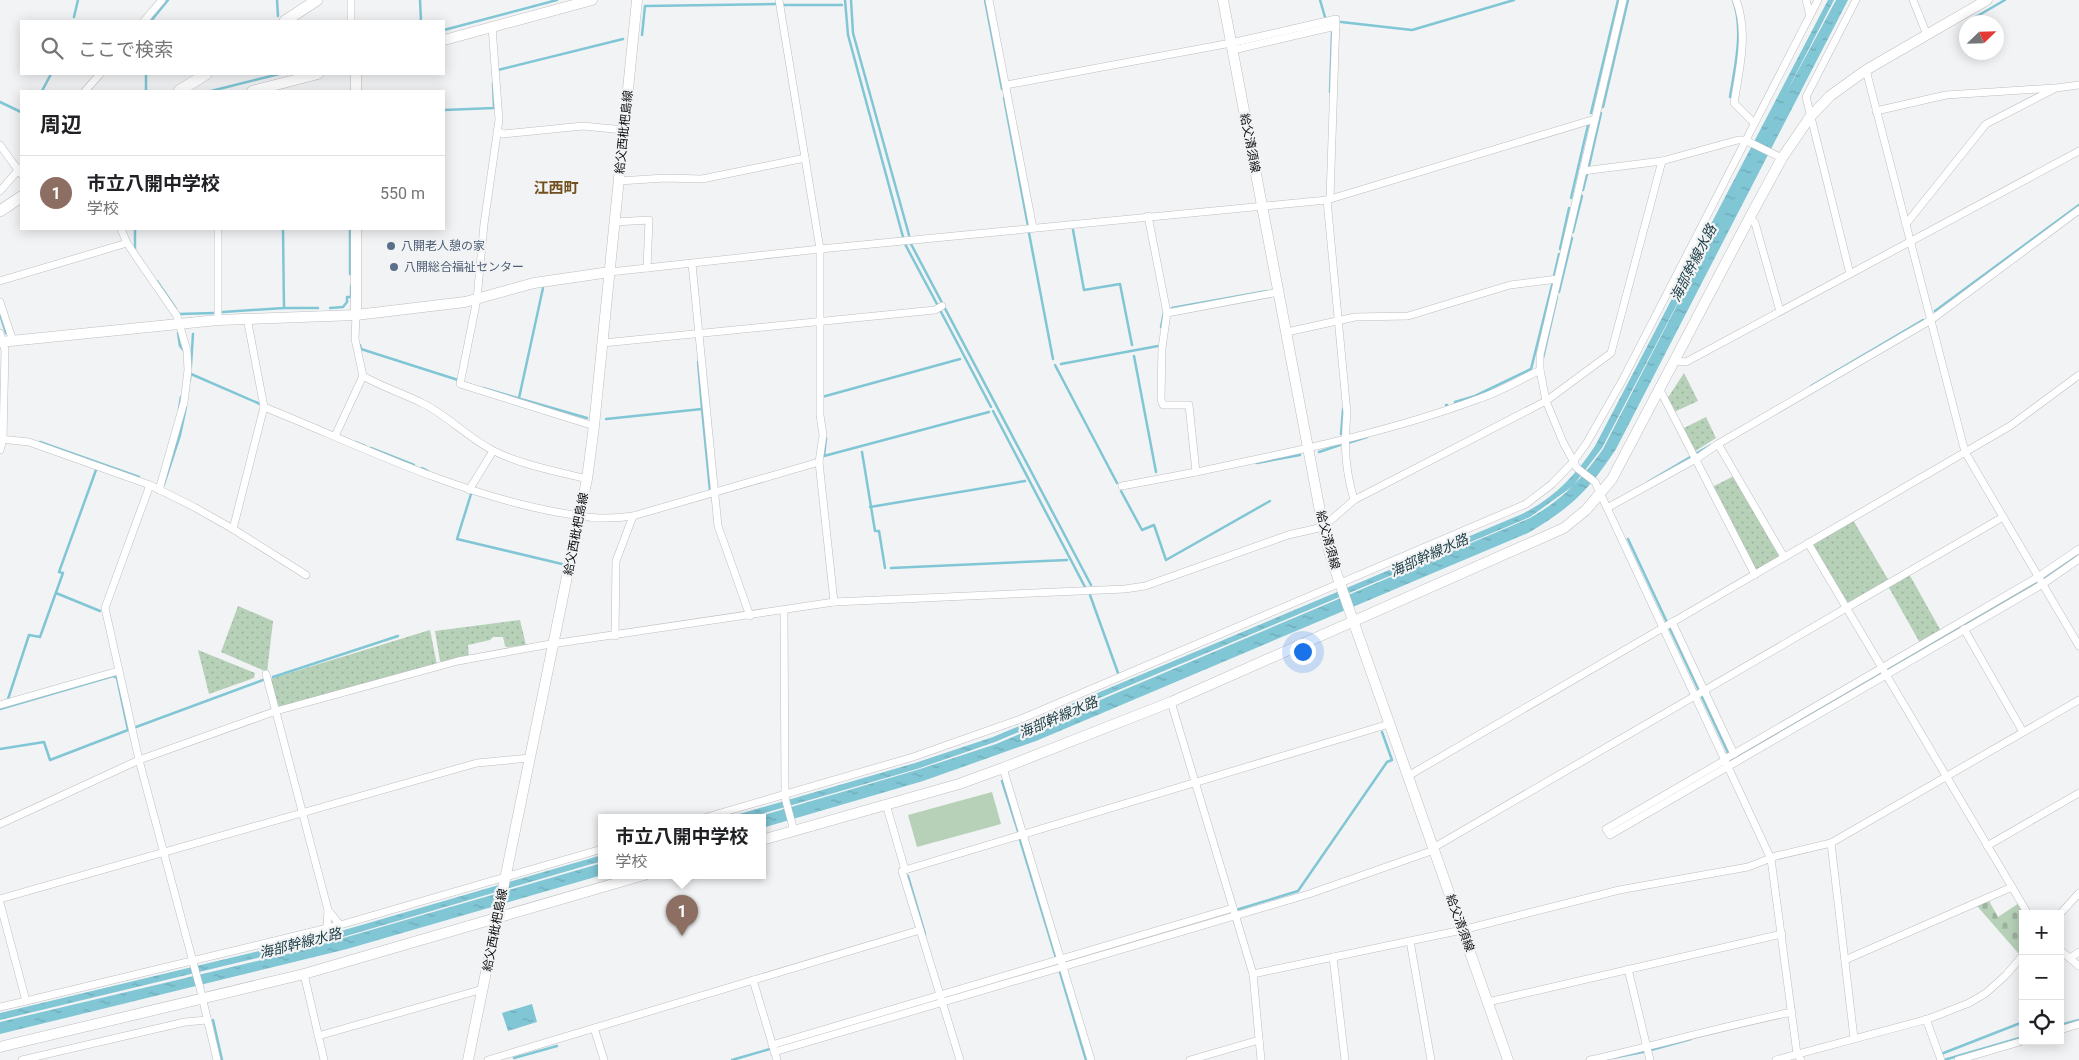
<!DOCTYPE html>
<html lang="ja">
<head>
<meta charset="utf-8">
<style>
  :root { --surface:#fff; --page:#f2f2f2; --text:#202124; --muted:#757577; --line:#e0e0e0; --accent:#0b8043 }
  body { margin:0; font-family:Roboto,"Noto Sans JP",sans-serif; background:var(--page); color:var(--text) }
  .controls { position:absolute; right:15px; bottom:15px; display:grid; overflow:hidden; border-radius:0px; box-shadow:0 2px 12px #0003 }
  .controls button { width:45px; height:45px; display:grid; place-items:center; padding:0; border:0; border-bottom:1px solid var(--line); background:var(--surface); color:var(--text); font:25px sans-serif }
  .compass { position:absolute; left:1959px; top:15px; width:45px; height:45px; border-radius:50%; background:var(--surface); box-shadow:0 2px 12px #0003; rotate:67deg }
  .you { position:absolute; left:1302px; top:651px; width:18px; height:18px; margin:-12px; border:4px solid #fff; border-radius:50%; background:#1a73e8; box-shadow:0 0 0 8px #1a73e833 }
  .badge { display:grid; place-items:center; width:32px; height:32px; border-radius:50%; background:var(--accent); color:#fff; font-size:16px; font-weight:700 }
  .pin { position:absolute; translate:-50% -41px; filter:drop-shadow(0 1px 2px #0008) }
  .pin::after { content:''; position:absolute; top:26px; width:18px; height:15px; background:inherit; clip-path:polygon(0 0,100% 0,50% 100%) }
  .popup { position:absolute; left:598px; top:814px; width:168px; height:65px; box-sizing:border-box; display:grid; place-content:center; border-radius:0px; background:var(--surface); filter:drop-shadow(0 1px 4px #0005); font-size:16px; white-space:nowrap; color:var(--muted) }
  .popup b { font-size:19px; color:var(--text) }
  .popup::after { content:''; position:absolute; left:50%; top:100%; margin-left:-10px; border:10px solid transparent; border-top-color:var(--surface) }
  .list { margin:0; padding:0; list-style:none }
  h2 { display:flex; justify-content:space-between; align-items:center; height:65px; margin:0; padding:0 20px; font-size:21px }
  h2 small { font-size:16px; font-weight:400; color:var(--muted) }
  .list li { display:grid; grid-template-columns:32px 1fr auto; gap:15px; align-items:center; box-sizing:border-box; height:75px; padding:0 20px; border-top:1px solid var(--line) }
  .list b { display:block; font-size:19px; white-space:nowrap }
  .list p { margin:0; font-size:16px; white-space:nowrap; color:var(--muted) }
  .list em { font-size:16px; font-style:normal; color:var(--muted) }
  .icon { flex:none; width:28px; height:28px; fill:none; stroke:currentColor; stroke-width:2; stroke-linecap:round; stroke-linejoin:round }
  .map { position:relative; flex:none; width:2079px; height:1060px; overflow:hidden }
  .search { position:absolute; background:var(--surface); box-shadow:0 2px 12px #0003; left:20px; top:20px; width:425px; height:55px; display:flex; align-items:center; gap:12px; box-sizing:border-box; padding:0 18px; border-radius:0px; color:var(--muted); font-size:19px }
  .panel { position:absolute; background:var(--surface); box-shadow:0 2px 12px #0003; left:20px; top:90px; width:425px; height:140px; border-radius:0px }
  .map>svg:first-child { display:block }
  .grass { fill:url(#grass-dots) }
  .cemetery { fill:url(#cemetery-stones) }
  .park { fill:#b6d1b8 }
  .water { fill:url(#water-ripples) }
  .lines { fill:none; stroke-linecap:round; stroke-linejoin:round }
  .stream { stroke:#80c6d5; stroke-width:2.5 }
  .street-casing { stroke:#bdbec1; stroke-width:8 }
  .secondary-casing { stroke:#bdbec1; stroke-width:11 }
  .primary-casing { stroke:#bdbec1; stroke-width:12 }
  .street { stroke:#fff; stroke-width:7 }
  .secondary { stroke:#fff; stroke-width:10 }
  .primary { stroke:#fff; stroke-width:11 }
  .service-dot { fill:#5c6f8a; stroke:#f2f3f5; stroke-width:2 }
  .labels { text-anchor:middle; stroke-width:4.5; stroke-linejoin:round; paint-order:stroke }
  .street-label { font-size:12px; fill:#101011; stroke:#f2f3f5 }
  .service-label { font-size:12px; fill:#4e5e75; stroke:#f2f3f5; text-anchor:start }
  .water-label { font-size:14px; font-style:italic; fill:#1b3d44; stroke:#f2f3f5 }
  .quarter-label { font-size:15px; font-weight:bold; fill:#71501d; stroke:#f2f3f5 }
</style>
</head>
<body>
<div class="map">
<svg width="2079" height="1060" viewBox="0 0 2079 1060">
  <defs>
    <pattern id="grass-dots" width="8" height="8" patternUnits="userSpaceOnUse" patternTransform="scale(1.25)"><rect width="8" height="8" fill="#b6d1b8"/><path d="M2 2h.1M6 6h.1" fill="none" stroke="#9bb29d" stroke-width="1.8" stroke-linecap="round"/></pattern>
    <pattern id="cemetery-stones" width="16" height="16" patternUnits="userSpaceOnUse" patternTransform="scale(1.25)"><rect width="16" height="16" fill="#b6d1b8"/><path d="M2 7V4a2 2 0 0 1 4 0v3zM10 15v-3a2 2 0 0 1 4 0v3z" fill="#9bb29d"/></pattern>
    <pattern id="water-ripples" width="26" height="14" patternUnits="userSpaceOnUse" patternTransform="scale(1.25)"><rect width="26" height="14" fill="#80c6d5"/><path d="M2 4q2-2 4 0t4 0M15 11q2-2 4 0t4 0" fill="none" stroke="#6ea9b6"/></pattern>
  </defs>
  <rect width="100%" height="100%" fill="#f2f3f5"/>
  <g class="grass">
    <polygon points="1684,373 1698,401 1674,412 1667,399"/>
    <polygon points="1706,417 1716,438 1694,452 1682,429"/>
    <polygon points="1734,476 1780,554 1780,557 1757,570 1754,570 1712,487"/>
    <polygon points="1853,520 1889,581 1850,603 1846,603 1813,546 1814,543"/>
    <polygon points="1909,574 1941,631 1920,643 1888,586"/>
    <polygon points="238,606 273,621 267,672 221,652"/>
    <polygon points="520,620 526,645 507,647 505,646 503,637 493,637 490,640 468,645 469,657 443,663 440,661 435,631"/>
    <polygon points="430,630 437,665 281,708 276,703 270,679"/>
    <polygon points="198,650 255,673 254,678 209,694"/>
  </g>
  <polygon class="cemetery" points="1989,901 1998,917 2019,903 2024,914 2023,914 2023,950 2019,954 1977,906"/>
  <polygon class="park" points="992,792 1001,824 917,847 908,815"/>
  <g class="water">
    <path d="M1828,0H1834L1785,95L1836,0H1848L1616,449C1588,491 1572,507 1528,533L1036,741L923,781L762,828V817H757L917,770L996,744L1530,518C1563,499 1581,480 1603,449L1713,235L1602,448L1573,486L1530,517L995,742L917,769L751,817H729L915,763L993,737L1522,514C1554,498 1575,476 1595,446Z"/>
    <polygon points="602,855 602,861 336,939 0,1020 0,1013 334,933"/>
    <polygon points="602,863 602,875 347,949 0,1034 0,1022 295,952"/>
    <polygon points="532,1004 537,1022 508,1031 502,1013"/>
  </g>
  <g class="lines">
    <g class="stream">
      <polyline points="277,0 278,16"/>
      <polyline points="420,0 421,21"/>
      <polyline points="845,0 848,35 903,237"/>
      <polyline points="851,0 853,33 909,235"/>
      <polyline points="985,0 1002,89"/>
      <polyline points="1320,0 1325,17"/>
      <polyline points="782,5 842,5"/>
      <polyline points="74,17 78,0"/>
      <polyline points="151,21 168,0"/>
      <polyline points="1341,22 1412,30 1514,0"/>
      <polyline points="1967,22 2005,0"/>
      <polyline points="444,30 557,0"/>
      <polyline points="642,35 645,6 777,4"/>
      <polyline points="498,70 623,39"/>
      <polyline points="146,74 146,91"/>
      <polyline points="42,91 51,74"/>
      <polyline points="211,91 279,74"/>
      <polyline points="1330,92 1332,33"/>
      <path d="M1730,97C1735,66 1744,30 1733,0"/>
      <polyline points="1004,98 1028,226"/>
      <polyline points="0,102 21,112"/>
      <polyline points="1603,107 1628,0"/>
      <polyline points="444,110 494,108 493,83"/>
      <polyline points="1591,113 1618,0"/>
      <polyline points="1589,166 1601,113"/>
      <polyline points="1583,190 1587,174"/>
      <polyline points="1571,198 1588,125"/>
      <polyline points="283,229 284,308"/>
      <polyline points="1073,230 1084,290 1120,284 1132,345"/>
      <polyline points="1573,232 1582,196"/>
      <polyline points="1029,233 1053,359"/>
      <polyline points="905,244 938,306"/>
      <polyline points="911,244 1091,585"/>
      <polyline points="1560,249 1569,208"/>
      <polyline points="135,250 135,229"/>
      <polyline points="350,274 350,229"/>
      <polyline points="1554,276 1559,254"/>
      <polyline points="157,281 176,309"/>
      <polyline points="1559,292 1572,238"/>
      <polyline points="330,308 343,307 347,302 347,297 351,297 351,286"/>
      <polyline points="1172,308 1267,291"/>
      <polyline points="940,310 991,407"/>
      <polyline points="1935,311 2079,205"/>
      <polyline points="223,312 284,308 318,308"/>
      <polyline points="0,314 6,333"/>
      <polyline points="179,314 214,313"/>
      <polyline points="1161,327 1164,312"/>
      <polyline points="178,333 180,346 185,352"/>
      <polyline points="360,345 361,349 458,380"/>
      <polyline points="1134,356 1156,472"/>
      <polyline points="1543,358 1557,297"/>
      <polyline points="1061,364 1158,346"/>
      <polyline points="1055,365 1117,483"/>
      <polyline points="191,374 260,404"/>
      <polyline points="190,380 193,334"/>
      <polyline points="1811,386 1923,320"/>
      <polyline points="483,388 587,418"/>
      <polyline points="822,397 960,359"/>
      <polyline points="519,398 543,288"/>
      <polyline points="1455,402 1475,396 1531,369 1552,285"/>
      <polyline points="1446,405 1447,405"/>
      <polyline points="179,409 181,397"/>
      <polyline points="702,409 710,491"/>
      <polyline points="993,411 1086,589"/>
      <polyline points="606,419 702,409 698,362"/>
      <polyline points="1341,434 1343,409"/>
      <polyline points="826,438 824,456 989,412"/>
      <polyline points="40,442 139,477"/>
      <polyline points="355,442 365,446"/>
      <polyline points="1348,443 1367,437"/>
      <polyline points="371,448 414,465"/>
      <polyline points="862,452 875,531 879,531 885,568"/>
      <polyline points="1319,452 1340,445"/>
      <polyline points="1697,453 1711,445"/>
      <polyline points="1257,463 1300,455"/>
      <polyline points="422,468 428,471"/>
      <polyline points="1648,482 1692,456"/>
      <polyline points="164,484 180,435 186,407"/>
      <polyline points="1121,491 1142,530 1154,525 1166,560 1270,501"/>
      <polyline points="471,494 457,539 562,564"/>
      <polyline points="870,507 1025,481"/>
      <polyline points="1628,539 1731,759 1733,759 1881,673"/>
      <polyline points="891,568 1067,560"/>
      <polyline points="2044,578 2075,556"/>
      <polyline points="56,593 100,611"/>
      <polyline points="1090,595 1118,673"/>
      <polyline points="1886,670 2036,583"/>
      <polyline points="273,677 398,636"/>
      <polyline points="8,699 29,635 40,637 63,573 59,572 96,470"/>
      <polyline points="0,709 113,676 117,678 128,730 50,760 44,742 0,749"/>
      <polyline points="136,727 263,680"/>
      <polyline points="1002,781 1018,831"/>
      <polyline points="1020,840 1056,958"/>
      <polyline points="908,876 925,934"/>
      <polyline points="1236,910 1298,891 1387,762 1392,760 1382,732"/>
      <polyline points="2060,960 2062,959"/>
      <polyline points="1059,969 1086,1060"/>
      <polyline points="213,1020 222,1060"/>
      <polyline points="2060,1025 2079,1020"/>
      <polyline points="1651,1050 1691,1039"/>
      <polyline points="1941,1054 2023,1022"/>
      <polyline points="514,1058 557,1046"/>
      <polyline points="1612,1058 1643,1052"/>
      <polyline points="732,1060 770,1049"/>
      <polyline points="1944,1060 2023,1037"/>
    </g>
    <g class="street-casing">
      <g id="street">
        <polyline points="351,0 351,21"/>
        <polyline points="779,0 820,249 820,415 823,435 819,462 834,602"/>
        <polyline points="989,0 1033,228"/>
        <polyline points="1623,0 1540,355 1540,370 1546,401 1563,442 1577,468 1595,482 1771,859 1797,1054 1801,1060"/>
        <path d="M1736,0C1749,32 1739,71 1734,103L1754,123"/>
        <polyline points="1806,0 1810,15"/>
        <polyline points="1913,0 1927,35"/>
        <polyline points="144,21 162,0"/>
        <polyline points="492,27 499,120 484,224 477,299 460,384 594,426"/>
        <polyline points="1233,50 1336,26"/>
        <polyline points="1866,70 1965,452 2079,646"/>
        <polyline points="1006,85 1231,43 1336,19 1330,198"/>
        <polyline points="85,91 100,74"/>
        <polyline points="1876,111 1946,95 2054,88"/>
        <polyline points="497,131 503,134 583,126 624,130"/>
        <polyline points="0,145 21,174"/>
        <polyline points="1583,171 1662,161 1738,140 1745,140 1782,158"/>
        <polyline points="619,181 665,178 702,179 805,158"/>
        <polyline points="0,191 20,168"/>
        <path d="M1327,200L1347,413C1344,447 1345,468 1354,500"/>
        <path d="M1148,216L1167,313L1162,348L1161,399L1163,405H1189L1196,472C1291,452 1387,433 1478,399C1500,392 1520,380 1540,370"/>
        <polyline points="1750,217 1755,223 1780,311"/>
        <polyline points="615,222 649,220 647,268"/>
        <polyline points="1906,224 1986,124 2056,88 2079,85"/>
        <polyline points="121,229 127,243 139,261 177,316 187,351 188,370 184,402 159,490"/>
        <polyline points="692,264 718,526 750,616"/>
        <polyline points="610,272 820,249 1327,200 1595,119"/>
        <polyline points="1850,274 1806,97 1856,0"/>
        <polyline points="0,281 127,243"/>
        <polyline points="0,302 13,341"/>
        <polyline points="1167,313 1279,292"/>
        <path d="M247,318L264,407C356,444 448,490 546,510C578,516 600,521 633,516L819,462"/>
        <polyline points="218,320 218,229"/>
        <polyline points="1287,332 1355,317 1408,316 1510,285 1557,279"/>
        <polyline points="0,333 5,350 3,439 0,450"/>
        <polyline points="603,343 935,310 942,306"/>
        <polyline points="1675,361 1686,362 2079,151"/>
        <path d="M363,376C382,387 402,393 422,403C447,415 467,437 492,450C521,465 555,471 587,479"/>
        <polyline points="1660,390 1755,575"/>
        <polyline points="335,436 363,376 355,339 356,315"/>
        <polyline points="0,439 29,442 150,485 194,507 233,529 306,575"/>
        <polyline points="1718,444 1784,557"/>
        <polyline points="150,485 105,608 139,760 200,988 217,1060"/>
        <polyline points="1122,486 1196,472"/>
        <polyline points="469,490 493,451"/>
        <polyline points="1607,508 1696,459 1718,444 1931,320 2079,210"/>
        <polyline points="233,529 264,407"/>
        <polyline points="1808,543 2028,914"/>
        <polyline points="784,611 785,794"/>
        <polyline points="1672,622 1734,754"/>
        <polyline points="1964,629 2023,732"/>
        <polyline points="615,636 616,561 633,516"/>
        <polyline points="266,674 328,910 340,925"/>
        <polyline points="1171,702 1253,974 1261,1060"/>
        <polyline points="0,705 118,671"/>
        <polyline points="1725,759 2038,577 2079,549"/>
        <polyline points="1725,760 1606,829 1610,835 2043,584 2079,559"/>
        <polyline points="1003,768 1091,1060"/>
        <polyline points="1408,776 2010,426 2079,375"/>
        <polyline points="784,794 794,831"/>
        <polyline points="886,804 905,870 902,871 960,1060"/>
        <polyline points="707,817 913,757 1021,719 1526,504 1552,484 1573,462 1586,444 1622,381 1818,0"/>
        <polyline points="0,824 139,760 276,711 458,661 545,645 834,602 1125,589 1145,586 1288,535 1323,527 1354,500 1546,401 1611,353 1662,161"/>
        <polyline points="1831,843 1854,1038"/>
        <polyline points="1987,846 2079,793"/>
        <polyline points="1433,848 2003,517"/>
        <polyline points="905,870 1389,724"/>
        <polyline points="0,899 477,763 530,758"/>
        <polyline points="0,903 26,1001 340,925 602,849"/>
        <polyline points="2060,914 2079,893"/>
        <polyline points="327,928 328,910"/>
        <polyline points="1410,941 1431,1060"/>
        <polyline points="2060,950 2079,966"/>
        <polyline points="1333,957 1345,1060"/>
        <polyline points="2070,958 2079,952"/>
        <polyline points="1845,960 2012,887"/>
        <polyline points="1628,969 1650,1060"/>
        <polyline points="304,974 324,1060"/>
        <polyline points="1253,974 1462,930 1619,890 1748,867 1776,856 1831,843 2079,700"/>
        <polyline points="753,980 777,1060"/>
        <polyline points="1488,1002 1782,934"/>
        <polyline points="0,1007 26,1001"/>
        <polyline points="1926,1019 1941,1060"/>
        <polyline points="594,1028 604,1060"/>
        <polyline points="2060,1030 2079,1024"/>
        <polyline points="318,1036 483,989"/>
        <polyline points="772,1045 1233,908"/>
        <polyline points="774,1052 1309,894 1434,850"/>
        <polyline points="22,1060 185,1022 207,1020"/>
        <polyline points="488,1060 920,930"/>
        <polyline points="1190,1060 1259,1040"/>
        <path d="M1590,1060C1657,1045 1724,1026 1792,1012"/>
        <polyline points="1776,1060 1928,1019 1969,1003 1986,993 2006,975 2023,955"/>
        <polyline points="1958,1060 2023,1041"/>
      </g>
    </g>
    <g class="secondary-casing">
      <g id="secondary">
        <polyline points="1223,0 1323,527 1331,558 1508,1060"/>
        <polyline points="444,40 592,0"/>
        <polyline points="356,74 356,91"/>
        <polyline points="252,91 318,74"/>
        <polyline points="356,229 356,315"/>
        <polyline points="0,342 218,320 356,315 465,302 534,283 610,272"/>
        <polyline points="762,840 959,784 1003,768 1171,702 1564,528 1586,510 1612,479 1750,217 1782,158 1810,117 1830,96 1866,70 1987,0"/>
        <polyline points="0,1047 304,974 644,875"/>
        <polyline points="468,1060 587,479 594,426 637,0"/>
      </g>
    </g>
    <g class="primary-casing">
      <g id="primary">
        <polyline points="285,21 317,0"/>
        <polyline points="179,91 206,74"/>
        <polyline points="0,211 21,197"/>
      </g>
    </g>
    <use href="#street" class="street"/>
    <use href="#secondary" class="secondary"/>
    <use href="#primary" class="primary"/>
  </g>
  <g class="service-dot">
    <circle cx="391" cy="246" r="5"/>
    <circle cx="394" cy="267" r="5"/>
  </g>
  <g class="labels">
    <g class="street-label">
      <text transform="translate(624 132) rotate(-84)" y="4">給父西枇杷島線</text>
      <text transform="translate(1250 143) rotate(79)" y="4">給父清須線</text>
      <text transform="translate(576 534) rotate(-79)" y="4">給父西枇杷島線</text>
      <text transform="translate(1328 540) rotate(75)" y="4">給父清須線</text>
      <text transform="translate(1460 923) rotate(70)" y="4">給父清須線</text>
      <text transform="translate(495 930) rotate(-79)" y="4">給父西枇杷島線</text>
    </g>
    <g class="service-label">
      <text x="401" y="250">八開老人憩の家</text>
      <text x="404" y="271">八開総合福祉センター</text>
    </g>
    <g class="water-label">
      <text transform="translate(1693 263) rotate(-63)" y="5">海部幹線水路</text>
      <text transform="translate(1429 555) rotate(-24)" y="5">海部幹線水路</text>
      <text transform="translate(1058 717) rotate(-23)" y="5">海部幹線水路</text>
      <text transform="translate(300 943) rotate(-14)" y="5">海部幹線水路</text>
    </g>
    <g class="quarter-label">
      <text x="556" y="193">江西町</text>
    </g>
  </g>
</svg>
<div class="controls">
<button>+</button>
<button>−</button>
<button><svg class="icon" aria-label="locate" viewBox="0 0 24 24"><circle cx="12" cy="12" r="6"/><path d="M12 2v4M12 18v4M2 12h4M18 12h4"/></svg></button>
</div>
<svg class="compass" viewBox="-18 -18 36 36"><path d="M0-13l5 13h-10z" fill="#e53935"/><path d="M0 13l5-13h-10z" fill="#757577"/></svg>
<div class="you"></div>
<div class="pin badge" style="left:682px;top:936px;background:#8d6e63">1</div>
<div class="popup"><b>市立八開中学校</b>学校</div>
<div class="search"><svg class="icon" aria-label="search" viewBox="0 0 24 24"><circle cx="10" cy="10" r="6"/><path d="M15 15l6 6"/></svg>ここで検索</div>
<section class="panel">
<h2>周辺<small></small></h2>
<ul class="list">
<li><span class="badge" style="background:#8d6e63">1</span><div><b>市立八開中学校</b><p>学校</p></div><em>550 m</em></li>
</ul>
</section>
</div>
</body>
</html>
